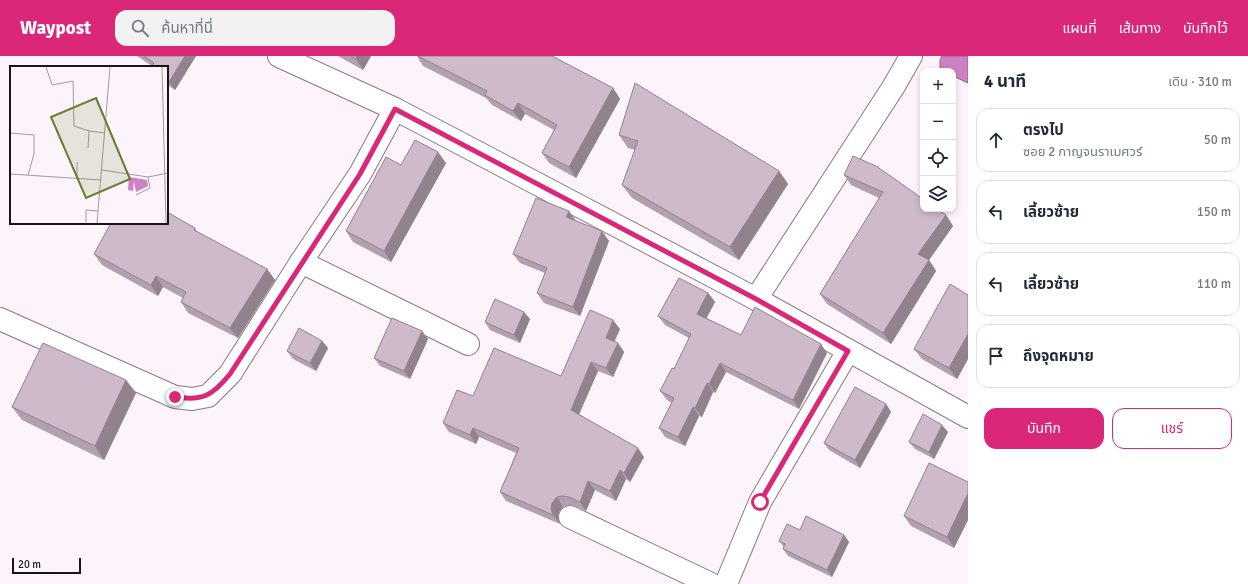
<!DOCTYPE html>
<html lang="th">
<head>
<meta charset="utf-8">
<style>
  :root { --surface:#fff; --page:#f2f2f3; --text:#1f2937; --muted:#747a83; --line:#e0e1e3; --accent:#db2777 }
  body { margin:0; font-family:Signika,"Noto Sans Thai",sans-serif; background:var(--page); color:var(--text) }
  .controls { position:absolute; right:12px; top:12px; display:grid; overflow:hidden; border-radius:8px; box-shadow:0 2px 6px #0003 }
  .controls button { width:36px; height:36px; display:grid; place-items:center; padding:0; border:0; border-bottom:1px solid var(--line); background:var(--surface); color:var(--text); font:20px sans-serif }
  .scale { position:absolute; left:12px; bottom:10px; width:69px; box-sizing:border-box; padding-left:4px; border:2px solid #1a1319; border-top:0; font-size:11px; line-height:14px; white-space:nowrap; color:#1a1319; -webkit-text-stroke:3px #fff; paint-order:stroke }
  .stop { position:absolute; width:12px; height:12px; margin:-9px; border:3px solid #db2777; border-radius:50%; background:#fff }
  .stop.end { background:#db2777; border-color:#fff; box-shadow:0 1px 4px #0008 }
  .list { margin:0; padding:0; list-style:none }
  h2 { display:flex; justify-content:space-between; align-items:center; height:52px; margin:0; padding:0 16px; font-size:17px }
  h2 small { font-size:13px; font-weight:400; color:var(--muted) }
  .list li { display:grid; grid-template-columns:26px 1fr auto; gap:12px; align-items:center; box-sizing:border-box; height:64px; margin:0 8px 8px; padding:0 8px; border:1px solid var(--line); border-radius:12px }
  .list b { display:block; font-size:15px; white-space:nowrap }
  .list p { margin:0; font-size:13px; white-space:nowrap; color:var(--muted) }
  .list em { font-size:13px; font-style:normal; color:var(--muted) }
  .actions { display:flex; gap:8px; padding:12px 16px }
  .actions a { flex:1; padding:9px 0; border:1px solid var(--accent); border-radius:12px; text-align:center; font-size:14px; color:var(--accent) }
  .actions .main { background:var(--accent); color:#fff }
  .icon { flex:none; width:22px; height:22px; fill:none; stroke:currentColor; stroke-width:2; stroke-linecap:round; stroke-linejoin:round }
  .map { position:relative; flex:none; width:968px; height:528px; overflow:hidden }
  header { display:flex; align-items:center; gap:24px; box-sizing:border-box; height:56px; padding:0 20px; background:var(--accent); color:#fff }
  header strong { font-size:19px }
  nav { display:flex; gap:22px; margin-inline-start:auto; font-size:14px }
  .search { width:280px; height:36px; background:var(--page); display:flex; align-items:center; gap:10px; box-sizing:border-box; padding:0 14px; border-radius:12px; color:var(--muted); font-size:15px }
  main { display:flex }
  aside { flex:1; background:var(--surface) }
  .map>svg:first-child { display:block }
  .water { fill:#cd80c2; stroke:#975f8f }
  .lines { fill:none; stroke-linecap:round; stroke-linejoin:round }
  .minor-casing { stroke:#8b7787; stroke-width:24 }
  .minor { stroke:#fff; stroke-width:22 }
  .wall { fill:#b2a0af }
  .shaded-wall { fill:#91828e }
  .building { fill:#cfbacb; stroke:#91828e }
  .route { stroke:#db2777; stroke-width:5 }
  .inset-road { fill:none; stroke:#a29aa1; stroke-width:1 }
  .view { fill:#677d2f; fill-opacity:0.15; stroke:#677d2f; stroke-width:2 }
  .inset-edge { fill:none; stroke:#1a1319; stroke-width:2 }
</style>
</head>
<body>
<header>
<strong>Waypost</strong>
<div class="search"><svg class="icon" aria-label="search" viewBox="0 0 24 24"><circle cx="10" cy="10" r="6"/><path d="M15 15l6 6"/></svg>ค้นหาที่นี่</div>
<nav><a>แผนที่</a><a>เส้นทาง</a><a>บันทึกไว้</a></nav>
</header>
<main>
<div class="map">
<svg width="968" height="528" viewBox="0 0 968 528">
  <rect width="100%" height="100%" fill="#fdf4fb"/>
  <polygon class="water" points="942,0 968,0 968,27 953,20 953,15 940,14 940,4"/>
  <g class="lines">
    <g class="minor-casing">
      <g id="minor">
        <polyline points="279,0 395,53 756,243 968,361"/>
        <polyline points="395,53 360,118 301,206 468,288"/>
        <polyline points="756,243 894,30 911,0"/>
        <polyline points="0,263 148,329 175,341 192,343 208,340 230,318 301,206"/>
        <polyline points="570,461 711,528"/>
        <polyline points="726,528 760,446 848,295"/>
      </g>
    </g>
    <use href="#minor" class="minor"/>
  </g>
  <g class="wall">
    <polygon points="137,0 196,0 175,34 167,29 167,11 152,10"/>
    <polygon points="338,0 371,0 363,14"/>
    <polygon points="417,0 552,0 613,32 620,43 576,122 549,107 542,97 554,74 525,58 521,65 492,49 486,42 423,10"/>
    <polygon points="619,79 779,115 788,128 739,204 632,142 622,129 635,94 628,92"/>
    <polygon points="446,107 391,206 353,186 346,175 401,109"/>
    <polygon points="844,119 946,159 953,170 929,204 936,215 891,288 827,248 820,238 879,142 851,129"/>
    <polygon points="576,165 609,185 580,260 544,247 537,237 545,217 520,207 513,198"/>
    <polygon points="195,172 198,177 267,213 275,224 238,282 188,257 181,246 183,242 163,231 158,240 102,209 94,198"/>
    <polygon points="708,237 715,246 706,262 741,279 827,297 799,353 726,316 715,337 713,336 702,361 699,360 685,390 665,381 659,372 672,347 667,344 660,335 674,313 689,282 665,269 658,260"/>
    <polygon points="968,239 968,303 957,323 922,303 914,293"/>
    <polygon points="530,263 520,287 490,274 485,266"/>
    <polygon points="620,273 614,285 618,287 624,296 613,321 598,315 579,358 644,401 630,426 626,423 616,445 595,434 586,455 575,450 569,449 563,451 559,456 558,462 560,468 506,445 500,436 516,397 479,381 476,388 449,376 443,367 473,340 561,320"/>
    <polygon points="428,283 410,323 380,310 374,302"/>
    <polygon points="322,285 328,292 316,315 293,303 287,295"/>
    <polygon points="126,324 136,337 104,404 22,364 12,351"/>
    <polygon points="886,348 891,356 860,412 829,394 824,387"/>
    <polygon points="948,376 934,403 915,393 909,386"/>
    <polygon points="968,426 968,464 954,492 911,470 904,460"/>
    <polygon points="800,474 844,479 849,486 832,521 788,500 783,493 784,491 779,485"/>
  </g>
  <g class="shaded-wall">
    <polygon points="185,0 196,0 175,34 169,26"/>
    <polygon points="357,0 371,0 363,14 356,3"/>
    <polygon points="613,32 620,43 576,122 569,111"/>
    <polygon points="518,47 525,58 521,65 513,55"/>
    <polygon points="438,96 446,107 391,206 384,195"/>
    <polygon points="779,115 788,128 739,204 730,191"/>
    <polygon points="569,155 576,165 566,161"/>
    <polygon points="946,159 953,170 929,204 936,215 891,288 883,277 918,198"/>
    <polygon points="602,175 609,185 580,260 573,251"/>
    <polygon points="267,213 275,224 238,282 230,272"/>
    <polygon points="156,220 163,231 158,240 151,229"/>
    <polygon points="708,237 715,246 704,267 697,258"/>
    <polygon points="524,256 530,263 520,287 514,279"/>
    <polygon points="613,264 620,273 612,291 606,282"/>
    <polygon points="422,275 428,283 410,323 404,315"/>
    <polygon points="968,278 968,303 957,323 949,312"/>
    <polygon points="322,285 328,292 316,315 310,307"/>
    <polygon points="618,287 624,296 613,321 606,312"/>
    <polygon points="821,288 827,297 799,353 793,344"/>
    <polygon points="591,306 598,315 577,363 571,354"/>
    <polygon points="720,307 726,316 715,337 709,328"/>
    <polygon points="126,324 136,337 104,404 95,390"/>
    <polygon points="707,327 713,336 702,361 695,352"/>
    <polygon points="886,348 891,356 860,412 855,404"/>
    <polygon points="693,351 699,360 685,390 678,381"/>
    <polygon points="942,369 948,376 934,403 929,396"/>
    <polygon points="473,372 479,381 476,388 470,379"/>
    <polygon points="638,392 644,401 630,426 624,417"/>
    <polygon points="620,414 626,423 616,445 610,435"/>
    <polygon points="588,425 595,434 586,455 580,446"/>
    <polygon points="968,437 968,464 954,492 947,481"/>
    <polygon points="557,441 563,451 559,456 558,462 560,468 553,459 551,453 552,447"/>
    <polygon points="844,479 849,486 832,521 827,514"/>
  </g>
  <g class="building">
    <polygon points="144,0 185,0 169,26 167,25 167,11 151,11 154,7"/>
    <polygon points="351,0 357,0 356,3"/>
    <polygon points="418,0 552,0 613,32 569,111 542,97 557,69 518,47 513,55 485,39 487,35"/>
    <polygon points="635,27 779,115 730,191 622,129 638,85 619,79"/>
    <polygon points="415,84 438,96 384,195 346,175 386,101 401,109"/>
    <polygon points="853,100 876,110 923,143 923,153 937,153 946,159 918,198 929,204 883,277 820,238 883,136 844,119"/>
    <polygon points="536,142 569,155 566,161 602,175 573,251 537,237 547,212 513,198"/>
    <polygon points="167,156 195,172 194,174 267,213 230,272 181,246 186,236 156,220 151,229 94,198 111,167 167,167"/>
    <polygon points="679,222 708,237 697,258 741,279 755,251 821,288 793,344 720,307 709,328 707,327 695,352 693,351 678,381 659,372 674,342 660,335 672,312 674,313 691,278 658,260"/>
    <polygon points="950,228 968,239 968,278 949,312 914,293"/>
    <polygon points="495,243 524,256 514,279 485,266"/>
    <polygon points="590,254 613,264 606,282 618,287 606,312 591,306 571,354 638,392 624,417 620,414 610,435 588,425 580,446 569,441 562,440 557,441 552,447 551,453 553,459 500,436 519,392 473,372 470,379 443,367 457,334 473,340 494,292 561,320"/>
    <polygon points="392,262 422,275 404,315 374,302"/>
    <polygon points="299,272 322,285 310,307 287,295"/>
    <polygon points="43,287 126,324 95,390 12,351"/>
    <polygon points="855,331 886,348 855,404 824,387"/>
    <polygon points="923,358 942,369 929,396 909,386"/>
    <polygon points="929,407 968,426 968,437 947,481 904,460"/>
    <polygon points="806,460 844,479 827,514 783,493 785,488 779,485 787,468 800,474"/>
  </g>
  <g class="lines">
    <path class="route" d="M175,341C203,345 212,340 230,318L360,118L395,53L756,243L848,295L760,446"/>
  </g>
  <g transform="translate(10 10)">
    <rect width="158" height="158" fill="#fdf4fb"/>
    <path d="M119,111L137,114L138,120L126,126L124,115L123,125L118,124Z" fill="#cd80c2"/>
    <path class="inset-road" d="M36,1L42,19L63,15L64,60L79,65M152,1L156,157M0,67L24,69V88L18,109M78,82L79,65L95,67M92,104L138,111L158,107M0,108L91,114M67,112V96M126,129L140,122L138,111M76,156V144L88,145M87,157L100,1"/>
    <path class="view" d="M86,32L120,113L76,132L41,51Z"/>
    <rect width="158" height="158" class="inset-edge"/>
  </g>
</svg>
<div class="controls">
<button>+</button>
<button>−</button>
<button><svg class="icon" aria-label="locate" viewBox="0 0 24 24"><circle cx="12" cy="12" r="6"/><path d="M12 2v4M12 18v4M2 12h4M18 12h4"/></svg></button>
<button><svg class="icon" aria-label="layers" viewBox="0 0 24 24"><path d="M12 4l9 5-9 5-9-5zM3 14l9 5 9-5"/></svg></button>
</div>
<div class="scale">20 m</div>
<div class="stop" style="left:760px;top:446px"></div>
<div class="stop end" style="left:175px;top:341px"></div>
</div>
<aside>
<h2>4 นาที<small>เดิน · 310 m</small></h2>
<ul class="list">
<li><svg class="icon" aria-label="ahead" viewBox="0 0 24 24"><path d="M12 20V5M6 11l6-6 6 6"/></svg><div><b>ตรงไป</b><p>ซอย 2 กาญจนราเมศวร์</p></div><em>50 m</em></li>
<li><svg class="icon" aria-label="left" viewBox="0 0 24 24"><path d="M17 20v-9H6M10 6l-5 5 5 5"/></svg><div><b>เลี้ยวซ้าย</b></div><em>150 m</em></li>
<li><svg class="icon" aria-label="left" viewBox="0 0 24 24"><path d="M17 20v-9H6M10 6l-5 5 5 5"/></svg><div><b>เลี้ยวซ้าย</b></div><em>110 m</em></li>
<li><svg class="icon" aria-label="arrive" viewBox="0 0 24 24"><path d="M6 21V4h12l-3 4 3 4H6"/></svg><div><b>ถึงจุดหมาย</b></div></li>
</ul>
<div class="actions"><a class="main">บันทึก</a><a>แชร์</a></div>
</aside>
</main>
</body>
</html>
